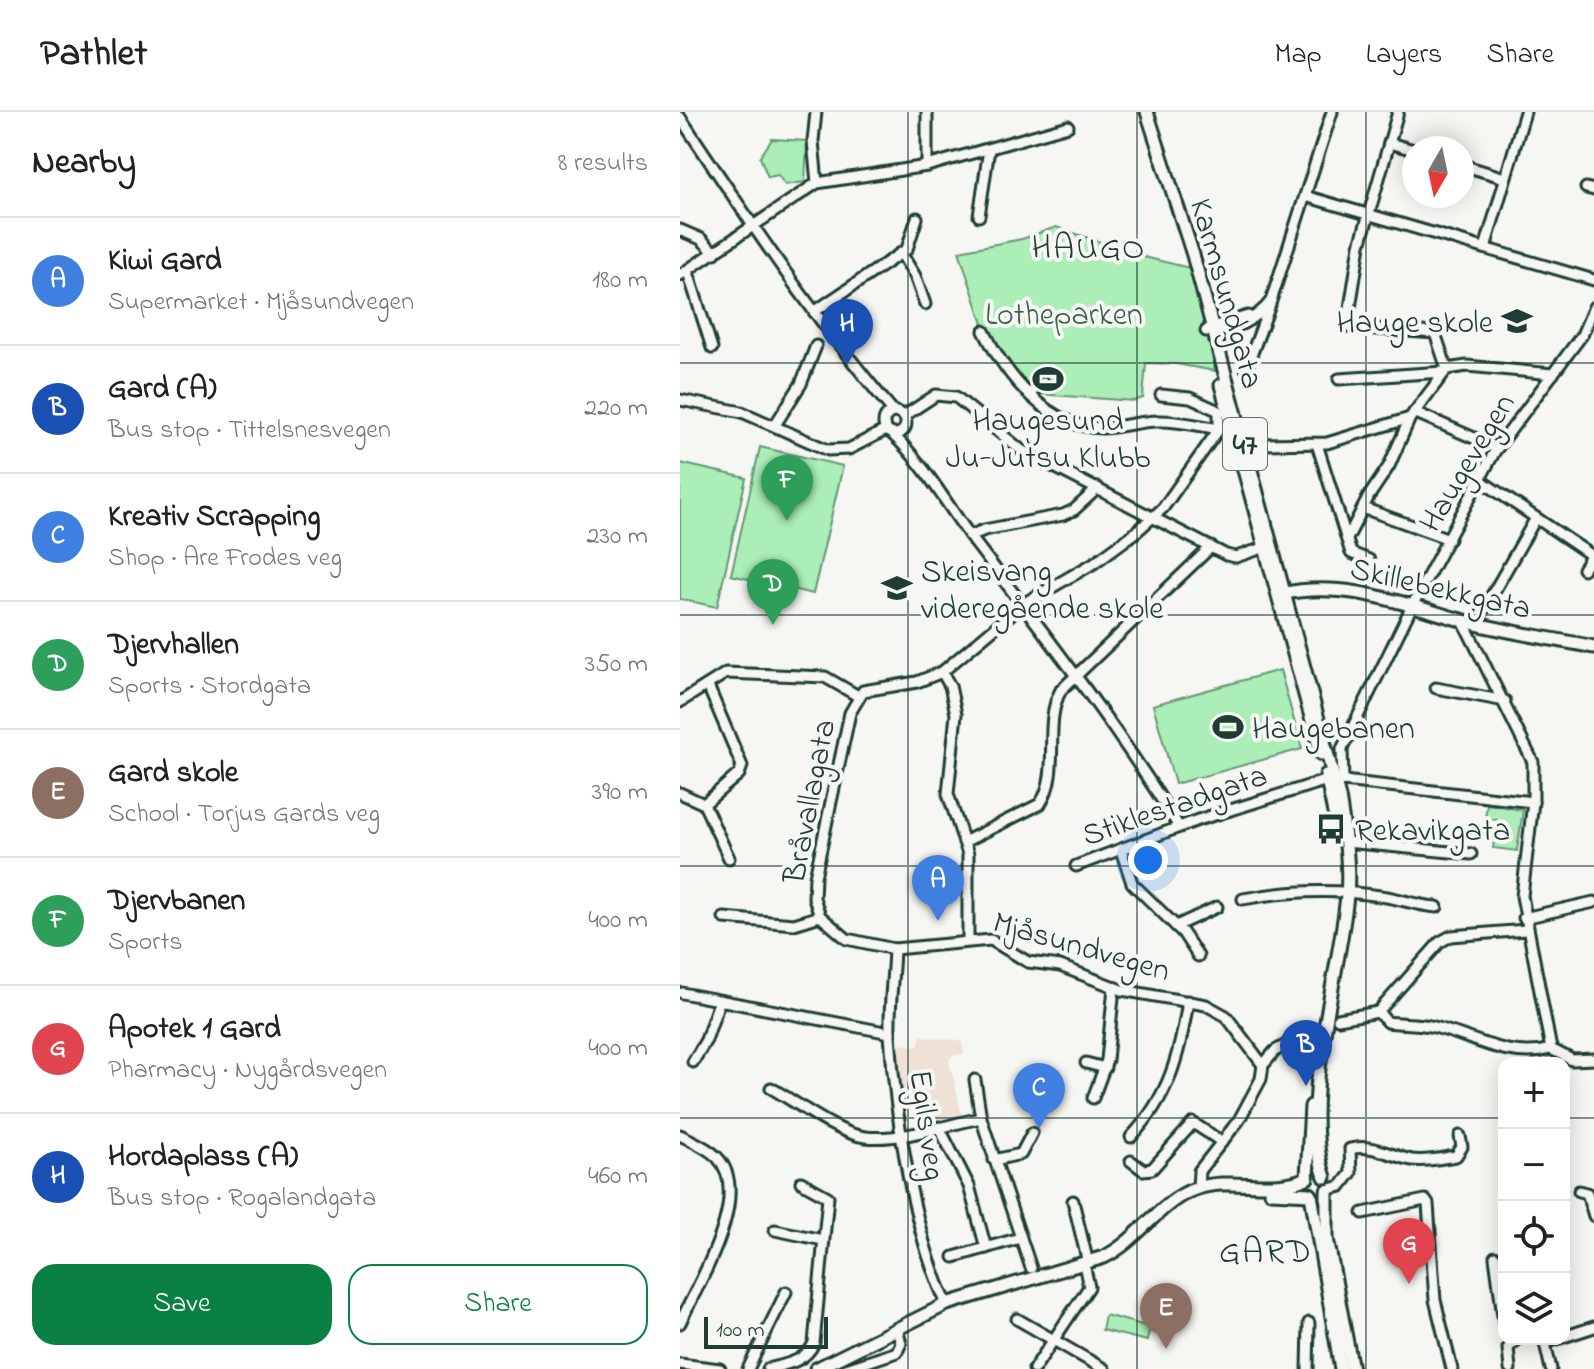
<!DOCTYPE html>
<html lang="en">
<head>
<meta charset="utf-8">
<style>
  :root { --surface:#fff; --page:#f6f6f6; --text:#222; --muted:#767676; --line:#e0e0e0; --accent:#0b8043 }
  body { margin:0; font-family:"Indie Flower",sans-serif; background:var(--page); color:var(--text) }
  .controls { position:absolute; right:24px; bottom:24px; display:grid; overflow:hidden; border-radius:16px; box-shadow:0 4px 20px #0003 }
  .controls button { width:72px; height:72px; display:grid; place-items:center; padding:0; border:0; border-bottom:2px solid var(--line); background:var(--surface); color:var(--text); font:40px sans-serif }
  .compass { position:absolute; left:722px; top:24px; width:72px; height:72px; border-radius:50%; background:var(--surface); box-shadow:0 4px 20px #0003; rotate:189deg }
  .scale { position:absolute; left:24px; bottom:20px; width:124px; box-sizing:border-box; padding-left:8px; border:4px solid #1f3d34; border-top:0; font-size:22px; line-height:28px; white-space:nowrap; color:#1f3d34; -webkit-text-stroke:6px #f6f6f2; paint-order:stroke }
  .you { position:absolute; left:468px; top:748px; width:28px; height:28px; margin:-20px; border:6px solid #fff; border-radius:50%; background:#1a73e8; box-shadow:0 0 0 12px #1a73e833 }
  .badge { display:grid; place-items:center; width:52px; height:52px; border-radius:50%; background:var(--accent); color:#fff; font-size:26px; font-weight:700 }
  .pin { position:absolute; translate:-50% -66px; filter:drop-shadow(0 2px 4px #0008) }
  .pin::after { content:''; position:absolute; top:42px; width:28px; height:24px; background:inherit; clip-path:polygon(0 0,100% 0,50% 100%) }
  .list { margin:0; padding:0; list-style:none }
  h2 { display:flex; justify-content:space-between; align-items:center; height:104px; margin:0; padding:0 32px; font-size:34px }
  h2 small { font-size:26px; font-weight:400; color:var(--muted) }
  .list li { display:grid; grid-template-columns:52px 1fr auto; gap:24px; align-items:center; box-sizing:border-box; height:128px; padding:0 32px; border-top:2px solid var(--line) }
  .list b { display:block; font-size:30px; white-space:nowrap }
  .list p { margin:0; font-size:26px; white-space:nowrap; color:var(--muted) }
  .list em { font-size:26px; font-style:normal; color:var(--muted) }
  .actions { display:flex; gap:16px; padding:24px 32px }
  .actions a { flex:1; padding:18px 0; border:2px solid var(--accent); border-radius:24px; text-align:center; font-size:28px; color:var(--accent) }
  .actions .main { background:var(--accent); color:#fff }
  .icon { flex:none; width:44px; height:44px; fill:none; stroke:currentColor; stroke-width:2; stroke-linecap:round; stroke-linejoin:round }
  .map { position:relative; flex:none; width:914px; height:1257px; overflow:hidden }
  header { display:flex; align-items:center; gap:48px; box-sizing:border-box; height:112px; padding:0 40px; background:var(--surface); border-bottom:2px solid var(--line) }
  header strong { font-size:38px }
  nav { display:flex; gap:44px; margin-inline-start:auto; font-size:28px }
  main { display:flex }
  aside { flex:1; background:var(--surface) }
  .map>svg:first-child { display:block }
  .built { fill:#efe1d5 }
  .green { fill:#abeeb8; stroke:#659676; stroke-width:2 }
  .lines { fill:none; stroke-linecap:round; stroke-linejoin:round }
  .minor-casing { stroke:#1f3d34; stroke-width:15 }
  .major-casing { stroke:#1f3d34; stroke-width:17 }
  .minor { stroke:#f6f6f2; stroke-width:9 }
  .major { stroke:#f6f6f2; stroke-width:11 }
  .grid { fill:none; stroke:#1f3d34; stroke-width:2; stroke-opacity:0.55 }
  .labels { text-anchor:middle; stroke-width:8; stroke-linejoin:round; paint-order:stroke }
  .shield { fill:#f6f6f2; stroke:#60746d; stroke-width:2 }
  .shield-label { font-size:30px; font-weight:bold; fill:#1f3d34 }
  .street-label { font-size:32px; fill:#1f3d34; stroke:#f6f6f2 }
  .park-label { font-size:32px; fill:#3b604e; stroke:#f6f6f2 }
  .poi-label { font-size:32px; fill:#1f3d34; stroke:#f6f6f2; text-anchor:start }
  .neighbourhood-label { font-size:34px; letter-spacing:2px; fill:#1f3d34; stroke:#f6f6f2 }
</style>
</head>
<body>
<header>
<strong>Pathlet</strong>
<nav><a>Map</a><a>Layers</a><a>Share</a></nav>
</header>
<main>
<aside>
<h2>Nearby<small>8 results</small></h2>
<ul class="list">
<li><span class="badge" style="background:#3f7fe0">A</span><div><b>Kiwi Gard</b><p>Supermarket · Mjåsundvegen</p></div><em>180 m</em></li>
<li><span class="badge" style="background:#1a4fb4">B</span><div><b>Gard (A)</b><p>Bus stop · Tittelsnesvegen</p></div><em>220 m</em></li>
<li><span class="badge" style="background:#3f7fe0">C</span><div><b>Kreativ Scrapping</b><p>Shop · Are Frodes veg</p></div><em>230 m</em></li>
<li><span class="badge" style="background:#2e9e5b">D</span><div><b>Djervhallen</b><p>Sports · Stordgata</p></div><em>350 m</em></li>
<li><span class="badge" style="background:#8d6e63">E</span><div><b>Gard skole</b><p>School · Torjus Gards veg</p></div><em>390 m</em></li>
<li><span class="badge" style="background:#2e9e5b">F</span><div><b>Djervbanen</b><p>Sports</p></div><em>400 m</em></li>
<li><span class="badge" style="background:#e0444e">G</span><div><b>Apotek 1 Gard</b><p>Pharmacy · Nygårdsvegen</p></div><em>400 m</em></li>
<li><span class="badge" style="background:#1a4fb4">H</span><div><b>Hordaplass (A)</b><p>Bus stop · Rogalandgata</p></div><em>460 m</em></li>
</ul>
<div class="actions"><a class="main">Save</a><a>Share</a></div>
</aside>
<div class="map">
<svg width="914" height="1257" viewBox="0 0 914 1257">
  <rect width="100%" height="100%" fill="#f6f6f2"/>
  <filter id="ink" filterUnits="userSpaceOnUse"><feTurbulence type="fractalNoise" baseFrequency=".0125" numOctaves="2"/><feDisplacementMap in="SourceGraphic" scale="16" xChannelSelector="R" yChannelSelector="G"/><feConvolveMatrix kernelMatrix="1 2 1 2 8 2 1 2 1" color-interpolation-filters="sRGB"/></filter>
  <g filter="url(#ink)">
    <polygon class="built" points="241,924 282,929 284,942 273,943 269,949 282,1003 246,1010 240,985 233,976 223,977 218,932 238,934"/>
    <g class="green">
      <polygon points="92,27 127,29 125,70 105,73 98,63 88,65 80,45"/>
      <polygon points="376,115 464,145 510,156 524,202 535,259 496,252 466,251 463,286 454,289 358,282 343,275 305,218 279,139 342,127"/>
      <polygon points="80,335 163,354 133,482 51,463"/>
      <polygon points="0,351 66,366 37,495 0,487"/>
      <polygon points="600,558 622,637 495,672 473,593"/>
      <polygon points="807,692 843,698 837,739 813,736 817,708 805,706"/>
      <polygon points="425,1203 470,1215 467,1229 422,1218"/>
    </g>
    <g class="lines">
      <g class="minor-casing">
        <g id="minor">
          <polyline points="136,0 133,29 137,71"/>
          <polyline points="718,0 680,133 667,215 755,221 767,257 787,254 873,262"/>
          <path d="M0,5C67,106 135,208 214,300"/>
          <polyline points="709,31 734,38"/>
          <polyline points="782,53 825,66"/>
          <polyline points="247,54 247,0"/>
          <polyline points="906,76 914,78"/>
          <polyline points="625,84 914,168"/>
          <polyline points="299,104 309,37"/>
          <polyline points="0,118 21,127 35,141"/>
          <polyline points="805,136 845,0"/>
          <polyline points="221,141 235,164 245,192"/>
          <polyline points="8,160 32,236"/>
          <polyline points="0,163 137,71 247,54 388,14"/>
          <polyline points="134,200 227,137 237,106"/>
          <polyline points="529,216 568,204"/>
          <path d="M304,219C326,264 368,316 422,316C441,316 459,309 477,309C498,308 519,314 539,317"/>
          <path d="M526,219C548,222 578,207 591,189L652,0"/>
          <polyline points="566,257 590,193"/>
          <polyline points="659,267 763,260"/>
          <polyline points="350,281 363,271"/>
          <polyline points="481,283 510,286 539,299 539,317 483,396 455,421 414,451 343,492 262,560 237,570 183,579 170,601 135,765 134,786 140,804 167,827 214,837 311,828 348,850 380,854 442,878 526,893 546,904 583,953"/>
          <polyline points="0,288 62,300 148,338 169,337 206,318"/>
          <circle cx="215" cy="311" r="11"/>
          <polyline points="734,300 817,336"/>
          <polyline points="224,304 256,283 276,285 341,338 546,443 556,445 583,436"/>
          <polyline points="95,313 121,272 136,234"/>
          <path d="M212,322C245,352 266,392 293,428C365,522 437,615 499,715"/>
          <polyline points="575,332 647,331 730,306"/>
          <polyline points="637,332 671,441 689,448"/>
          <polyline points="800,368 914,445"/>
          <polyline points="683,396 769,427"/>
          <polyline points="290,424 304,418 383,403 394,398 418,376"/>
          <polyline points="667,427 689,384 709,354 730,306 767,257"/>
          <polyline points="903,457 912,443"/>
          <polyline points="783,509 853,650 853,690 842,784 871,937 892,948 914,947"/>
          <polyline points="796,511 856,406"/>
          <polyline points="262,560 270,574 276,602 268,682 288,742 288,829"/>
          <polyline points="756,576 825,589"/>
          <polyline points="0,590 46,561 145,565 178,584"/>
          <polyline points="0,681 24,692 49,746"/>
          <polyline points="853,690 663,669 662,637 733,492 815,339 902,223 914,195"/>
          <polyline points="24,692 59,662 62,654 28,574"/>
          <path d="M284,730L360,692C382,659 362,612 381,578L531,435"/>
          <polyline points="666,730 791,742"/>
          <polyline points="441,738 452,771 503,821 518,844"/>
          <polyline points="396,754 518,708 654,666"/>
          <path d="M563,787C610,778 660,777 707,785C724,788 739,794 757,795"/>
          <polyline points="44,806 114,812 140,804"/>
          <polyline points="844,806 914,790"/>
          <polyline points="496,814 537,795"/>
          <path d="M214,837C213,866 209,895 210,923C215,1001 233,1122 267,1192"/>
          <polyline points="2,881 210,921"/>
          <path d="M698,900L707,910C721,912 736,911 750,914C791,923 828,949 871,937"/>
          <polyline points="698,900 760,830 771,824 846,818"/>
          <polyline points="658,907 698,900"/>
          <polyline points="13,950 26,928 39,890"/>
          <polyline points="406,951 425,956"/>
          <polyline points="295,968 301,1006 351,1156"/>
          <path d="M91,976C116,990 158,1022 185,1025C222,1029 265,1013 301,1006"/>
          <polyline points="413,986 427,948 434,875"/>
          <polyline points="259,1015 289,1074 306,1136"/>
          <path d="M0,1023C12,1029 27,1035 37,1045C74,1083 17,1173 0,1211"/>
          <path d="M451,1025C489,985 500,942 508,889"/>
          <polyline points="314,1048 341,1042 352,1021"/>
          <polyline points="451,1049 463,1058 472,1057 513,1011 542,1030"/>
          <polyline points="518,1076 519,1059 559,1008 581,967 583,953 595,939 626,922 636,920"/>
          <path d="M647,1078L661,1074L671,1061L670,1037C692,1031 710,1044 732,1048C747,1050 762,1046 776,1044L782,1035L780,1024"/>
          <polyline points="899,1079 907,1081 914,1104"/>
          <polyline points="393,1089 408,1151"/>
          <polyline points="683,1101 745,1088 748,1092 755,1188 772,1257"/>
          <polyline points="95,1118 143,1128"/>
          <polyline points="274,1145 340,1126"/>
          <polyline points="815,1145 824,1211"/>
          <polyline points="337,1207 424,1257"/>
          <polyline points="864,1227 871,1257"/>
          <polyline points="865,1231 914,1215"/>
          <polyline points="0,1252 40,1257"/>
          <polyline points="68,1257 106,1180"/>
          <path d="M88,1257C107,1252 125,1250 134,1231L148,1085L121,1070"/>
          <polyline points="166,1257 217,1240 221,1231 217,1218"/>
          <polyline points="354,1257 409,1175 404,1152"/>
          <polyline points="628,1257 629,1211"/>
          <polyline points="830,1257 828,1236 838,1227"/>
        </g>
      </g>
      <g class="major-casing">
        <g id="major">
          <path d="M467,0L513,143L659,685C664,718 670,749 667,783C660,863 618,989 645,1065"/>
          <polyline points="541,273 641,642"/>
          <path d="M601,482C664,468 721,491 781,508C824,520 870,526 914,535"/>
          <polyline points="646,663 654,701"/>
          <polyline points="627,1065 631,994"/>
          <polyline points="647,1079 647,1126 672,1257"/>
          <polyline points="591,1080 630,1082"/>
          <polyline points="631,1083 661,1257"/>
          <path d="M136,1257L267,1192L424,1145C458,1129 480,1089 515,1077C551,1064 591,1082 627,1066"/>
        </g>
      </g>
      <use href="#minor" class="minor"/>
      <use href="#major" class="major"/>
    </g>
  </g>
  <path class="grid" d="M228,0V1257M457,0V1257M686,0V1257M0,251H914M0,503H914M0,754H914M0,1006H824M884,1006H914"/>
  <defs>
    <g id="school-bare" transform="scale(2.4)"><path d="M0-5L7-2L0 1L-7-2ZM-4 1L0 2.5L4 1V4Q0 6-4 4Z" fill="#1f3d34" stroke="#f6f6f2" stroke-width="2.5" paint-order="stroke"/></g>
    <g id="stadium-bare" transform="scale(2.4)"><path d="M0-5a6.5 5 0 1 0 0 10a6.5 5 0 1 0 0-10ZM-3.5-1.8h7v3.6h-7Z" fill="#1f3d34" stroke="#f6f6f2" stroke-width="2.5" paint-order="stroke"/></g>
    <g id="bus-bare" transform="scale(2.4)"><path d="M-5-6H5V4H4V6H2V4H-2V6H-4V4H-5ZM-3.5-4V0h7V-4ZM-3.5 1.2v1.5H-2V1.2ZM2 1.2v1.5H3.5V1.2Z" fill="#1f3d34" stroke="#f6f6f2" stroke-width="2.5" paint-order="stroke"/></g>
  </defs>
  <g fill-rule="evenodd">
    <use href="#school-bare" x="837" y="209"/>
    <use href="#stadium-bare" x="368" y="267"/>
    <use href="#school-bare" x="217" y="476"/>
    <use href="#stadium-bare" x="548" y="615"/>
    <use href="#bus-bare" x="651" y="717"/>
  </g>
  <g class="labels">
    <rect class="shield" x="543" y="306" width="44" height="52" rx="6"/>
    <g class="shield-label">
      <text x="565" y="342">47</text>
    </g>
    <g class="street-label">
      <text transform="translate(548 181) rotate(74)" y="11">Karmsundgata</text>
      <text transform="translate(786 350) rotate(-59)" y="11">Haugevegen</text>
      <text transform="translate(761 475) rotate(13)" y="11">Skillebekkgata</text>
      <text transform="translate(128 689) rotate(-79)" y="11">Bråvallagata</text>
      <text transform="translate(494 692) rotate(-19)" y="11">Stiklestadgata</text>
      <text transform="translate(402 833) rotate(16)" y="11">Mjåsundvegen</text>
      <text transform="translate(249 1013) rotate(82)" y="11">Egils veg</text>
    </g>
    <g class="park-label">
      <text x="384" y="212">Lotheparken</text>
    </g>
    <g class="poi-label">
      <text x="813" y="220" text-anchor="end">Hauge skole</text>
      <text x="368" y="318" text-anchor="middle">Haugesund<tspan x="368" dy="37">Ju-Jutsu Klubb</tspan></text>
      <text x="241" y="469">Skeisvang<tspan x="241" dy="37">videregående skole</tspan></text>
      <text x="572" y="626">Haugebanen</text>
      <text x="675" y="728">Rekavikgata</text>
    </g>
    <g class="neighbourhood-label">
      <text x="409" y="146">HAUGO</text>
      <text x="586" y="1150">GARD</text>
    </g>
  </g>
</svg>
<div class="controls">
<button>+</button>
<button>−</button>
<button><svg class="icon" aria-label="locate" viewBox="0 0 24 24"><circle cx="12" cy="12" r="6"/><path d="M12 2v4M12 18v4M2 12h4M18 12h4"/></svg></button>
<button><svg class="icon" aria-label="layers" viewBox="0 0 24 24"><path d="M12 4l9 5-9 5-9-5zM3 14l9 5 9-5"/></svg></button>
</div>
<svg class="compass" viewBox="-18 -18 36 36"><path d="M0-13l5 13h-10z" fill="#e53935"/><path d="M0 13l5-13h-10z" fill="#767676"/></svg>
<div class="scale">100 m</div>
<div class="you"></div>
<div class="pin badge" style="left:258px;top:809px;background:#3f7fe0">A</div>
<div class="pin badge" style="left:626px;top:974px;background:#1a4fb4">B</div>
<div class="pin badge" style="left:359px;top:1017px;background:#3f7fe0">C</div>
<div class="pin badge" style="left:93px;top:513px;background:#2e9e5b">D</div>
<div class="pin badge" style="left:486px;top:1237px;background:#8d6e63">E</div>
<div class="pin badge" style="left:107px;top:409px;background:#2e9e5b">F</div>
<div class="pin badge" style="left:729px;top:1172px;background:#e0444e">G</div>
<div class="pin badge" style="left:167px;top:253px;background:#1a4fb4">H</div>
</div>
</main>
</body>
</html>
